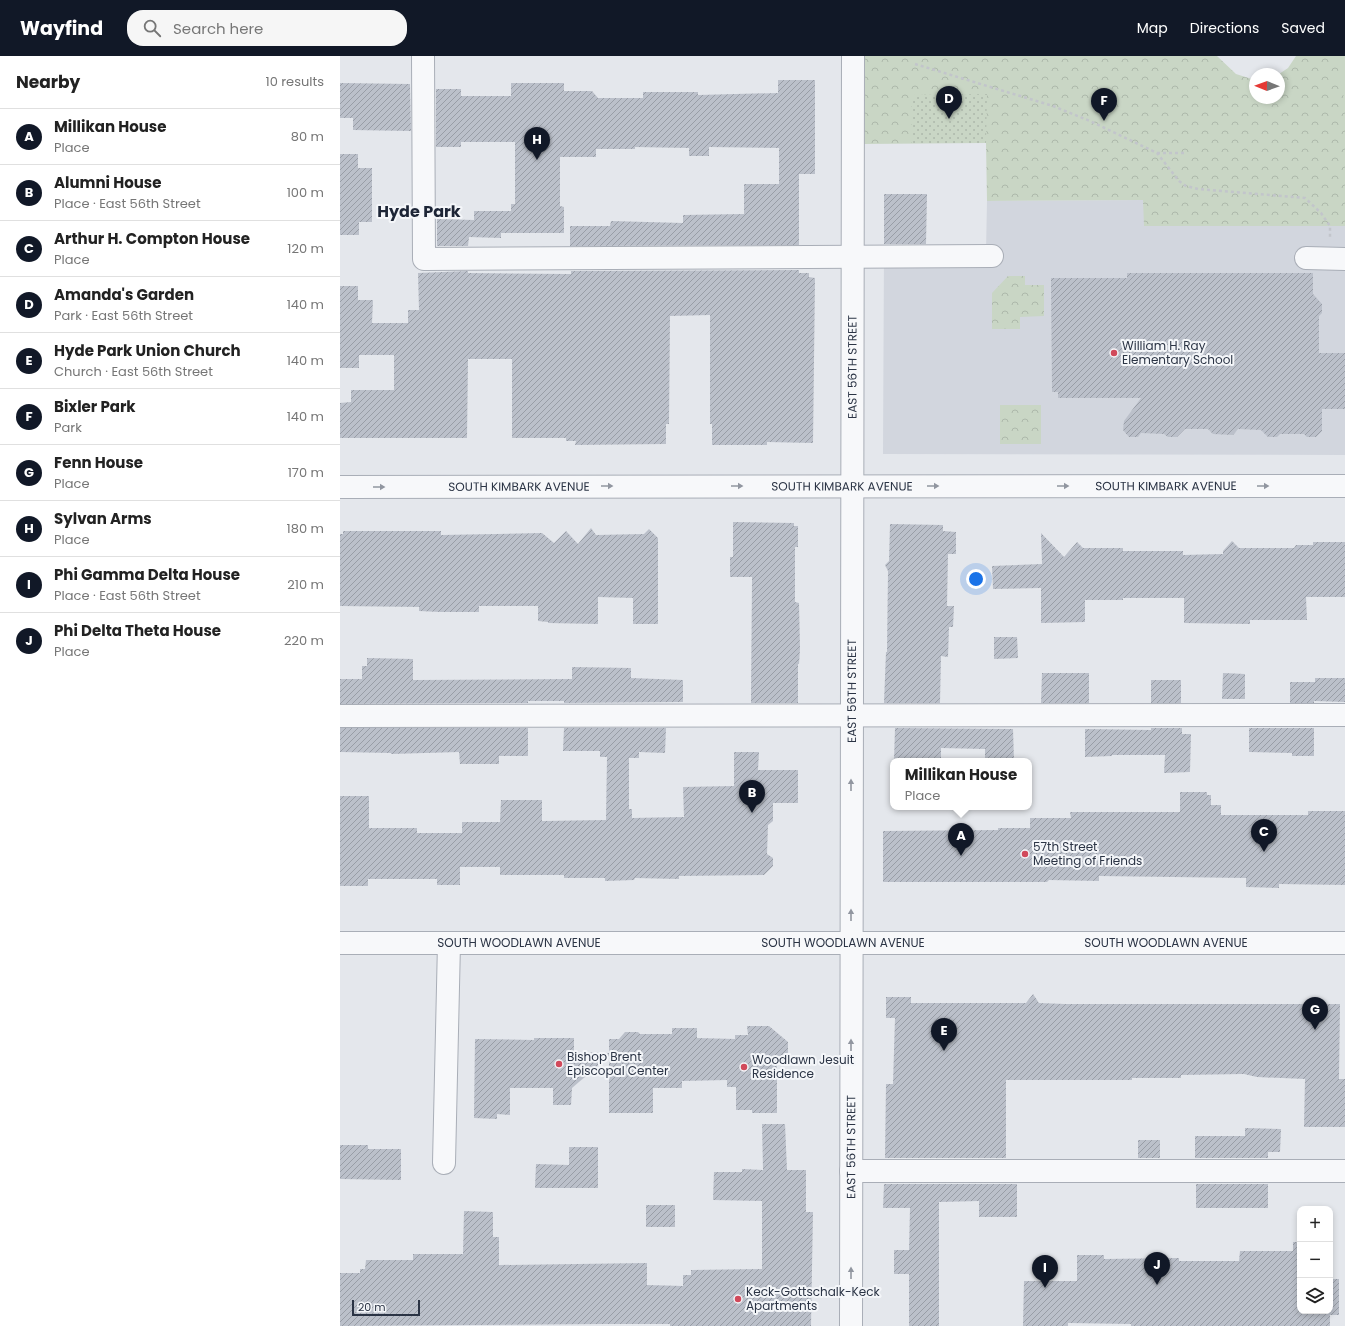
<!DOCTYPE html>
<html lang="en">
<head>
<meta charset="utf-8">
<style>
  :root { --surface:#fff; --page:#f6f6f6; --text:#222; --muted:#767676; --line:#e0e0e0; --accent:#111827 }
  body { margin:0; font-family:Poppins,sans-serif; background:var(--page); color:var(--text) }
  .controls { position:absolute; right:12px; bottom:12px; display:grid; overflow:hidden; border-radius:8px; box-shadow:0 2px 6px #0003 }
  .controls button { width:36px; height:36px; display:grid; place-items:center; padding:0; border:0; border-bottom:1px solid var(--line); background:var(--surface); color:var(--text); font:20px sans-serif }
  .compass { position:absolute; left:909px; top:12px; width:36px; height:36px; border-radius:50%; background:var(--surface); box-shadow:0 2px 6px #0003; rotate:271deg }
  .scale { position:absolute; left:12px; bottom:10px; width:68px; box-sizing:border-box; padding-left:4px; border:2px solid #2b3445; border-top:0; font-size:11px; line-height:14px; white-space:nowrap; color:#2b3445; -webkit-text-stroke:3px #f4f6f9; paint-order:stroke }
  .you { position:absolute; left:636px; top:523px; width:14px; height:14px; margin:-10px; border:3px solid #fff; border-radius:50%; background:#1a73e8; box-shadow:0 0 0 6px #1a73e833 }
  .badge { display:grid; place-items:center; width:26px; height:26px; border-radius:50%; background:var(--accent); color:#fff; font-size:13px; font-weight:700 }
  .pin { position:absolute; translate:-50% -33px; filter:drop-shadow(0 1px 2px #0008) }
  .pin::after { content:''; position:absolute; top:21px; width:14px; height:12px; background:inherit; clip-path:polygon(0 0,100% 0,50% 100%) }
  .popup { position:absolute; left:550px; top:702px; width:142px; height:52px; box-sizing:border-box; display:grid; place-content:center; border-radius:8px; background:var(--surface); filter:drop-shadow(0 1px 3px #0005); font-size:13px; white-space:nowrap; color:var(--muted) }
  .popup b { font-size:15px; color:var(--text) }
  .popup::after { content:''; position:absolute; left:50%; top:100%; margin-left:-8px; border:8px solid transparent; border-top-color:var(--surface) }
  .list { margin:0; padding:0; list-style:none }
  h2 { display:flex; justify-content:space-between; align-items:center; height:52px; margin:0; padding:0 16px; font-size:17px }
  h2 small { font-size:13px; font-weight:400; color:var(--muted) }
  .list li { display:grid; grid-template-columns:26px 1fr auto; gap:12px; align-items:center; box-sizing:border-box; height:56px; padding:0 16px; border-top:1px solid var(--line) }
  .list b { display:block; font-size:15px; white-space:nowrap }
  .list p { margin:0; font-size:13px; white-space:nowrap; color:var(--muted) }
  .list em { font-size:13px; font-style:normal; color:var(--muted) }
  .icon { flex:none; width:22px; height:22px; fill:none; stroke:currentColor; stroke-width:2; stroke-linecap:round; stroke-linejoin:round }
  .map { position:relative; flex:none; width:1005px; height:1270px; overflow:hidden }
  header { display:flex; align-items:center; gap:24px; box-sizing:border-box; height:56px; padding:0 20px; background:var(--accent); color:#fff }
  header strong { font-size:19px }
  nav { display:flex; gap:22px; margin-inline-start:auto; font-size:14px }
  .search { width:280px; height:36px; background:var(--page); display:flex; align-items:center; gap:10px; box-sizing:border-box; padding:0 14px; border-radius:16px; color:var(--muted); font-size:15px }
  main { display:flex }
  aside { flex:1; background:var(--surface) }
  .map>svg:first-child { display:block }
  .built { fill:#d2d6de }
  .park { fill:url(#park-crowns) }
  .garden { fill:url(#garden-dots) }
  .pitch { fill:#c9d6c5 }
  .building { fill:url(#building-hatch) }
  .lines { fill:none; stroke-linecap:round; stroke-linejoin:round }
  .minor-casing { stroke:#a9aeb7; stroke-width:24 }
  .path { stroke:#c2c5cb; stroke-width:2.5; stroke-dasharray:3 3; stroke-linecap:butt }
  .minor { stroke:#f7f8fa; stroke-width:22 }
  .oneway { fill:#9196a0 }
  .poi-dot { fill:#d1495b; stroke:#f4f6f9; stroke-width:1.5 }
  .labels { text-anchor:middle; stroke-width:4; stroke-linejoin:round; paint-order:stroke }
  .poi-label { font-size:12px; fill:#2b3445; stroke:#f4f6f9; text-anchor:start }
  .street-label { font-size:12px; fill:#2b3445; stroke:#f4f6f9 }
  .district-label { font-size:16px; font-weight:bold; fill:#1d2536; stroke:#f4f6f9 }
</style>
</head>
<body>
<header>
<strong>Wayfind</strong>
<div class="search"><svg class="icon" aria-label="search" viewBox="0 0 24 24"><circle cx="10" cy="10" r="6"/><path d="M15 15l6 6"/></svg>Search here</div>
<nav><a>Map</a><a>Directions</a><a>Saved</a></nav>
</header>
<main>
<aside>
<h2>Nearby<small>10 results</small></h2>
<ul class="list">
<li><span class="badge">A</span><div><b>Millikan House</b><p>Place</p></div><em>80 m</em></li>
<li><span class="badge">B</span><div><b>Alumni House</b><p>Place · East 56th Street</p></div><em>100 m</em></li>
<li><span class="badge">C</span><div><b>Arthur H. Compton House</b><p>Place</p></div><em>120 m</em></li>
<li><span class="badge">D</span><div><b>Amanda's Garden</b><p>Park · East 56th Street</p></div><em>140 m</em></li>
<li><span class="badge">E</span><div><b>Hyde Park Union Church</b><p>Church · East 56th Street</p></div><em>140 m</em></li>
<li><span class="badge">F</span><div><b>Bixler Park</b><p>Park</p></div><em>140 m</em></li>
<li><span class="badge">G</span><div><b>Fenn House</b><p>Place</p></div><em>170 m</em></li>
<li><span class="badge">H</span><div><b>Sylvan Arms</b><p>Place</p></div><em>180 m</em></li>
<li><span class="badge">I</span><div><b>Phi Gamma Delta House</b><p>Place · East 56th Street</p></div><em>210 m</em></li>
<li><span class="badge">J</span><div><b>Phi Delta Theta House</b><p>Place</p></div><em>220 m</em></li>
</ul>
</aside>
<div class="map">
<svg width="1005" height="1270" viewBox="0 0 1005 1270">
  <defs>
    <pattern id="park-crowns" width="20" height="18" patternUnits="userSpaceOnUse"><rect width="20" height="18" fill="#c9d6c5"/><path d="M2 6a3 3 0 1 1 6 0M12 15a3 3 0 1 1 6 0" fill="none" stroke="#adb8ab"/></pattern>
    <pattern id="garden-dots" width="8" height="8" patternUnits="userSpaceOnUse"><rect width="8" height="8" fill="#c9d6c5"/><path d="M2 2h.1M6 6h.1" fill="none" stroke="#adb8ab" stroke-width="1.8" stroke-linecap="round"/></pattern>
    <pattern id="building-hatch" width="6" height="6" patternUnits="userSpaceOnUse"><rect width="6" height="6" fill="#bbc0ca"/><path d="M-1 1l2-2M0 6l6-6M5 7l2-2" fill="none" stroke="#989da6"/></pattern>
  </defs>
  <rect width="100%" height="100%" fill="#e4e7ec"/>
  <polygon class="built" points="804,144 804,170 1005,170 1005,399 543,398 544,196 646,196 647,145"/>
  <g class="park">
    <polygon points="525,0 877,0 896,18 915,24 915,42 939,42 939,18 948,12 956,0 1005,0 1005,170 804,170 803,144 647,145 646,87 523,88"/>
    <polygon points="668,220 685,220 685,229 704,229 704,260 680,261 680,273 652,273 652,237"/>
    <rect x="660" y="349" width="41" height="39"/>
  </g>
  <polygon class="garden" points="647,38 646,87 572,87 572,39"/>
  <polygon class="pitch" points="997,0 1005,0 1005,46 999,21"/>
  <g class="building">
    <polygon points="438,24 475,24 475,118 459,118 459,189 230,190 230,170 270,170 271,165 343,167 343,159 404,158 404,128 439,128 439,92 369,91 369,100 349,100 349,92 295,91 295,93 256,93 256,101 220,101 220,150 224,151 224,177 161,177 161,182 129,181 128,190 97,190 97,163 134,164 134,155 171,155 171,148 175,148 175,86 121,86 121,91 96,91 96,33 121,33 121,40 171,40 171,27 224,27 224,35 252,35 258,42 303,42 303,36 358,36 358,39 438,37"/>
    <polygon points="0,27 70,28 71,75 13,74 13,62 0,62"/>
    <polygon points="0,98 18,98 18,112 32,112 32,166 19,166 19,179 0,179"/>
    <polygon points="544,138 587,138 586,188 544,188"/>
    <polygon points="459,214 459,217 469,217 469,221 475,222 473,387 427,386 427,389 372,389 372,368 370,368 370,259 330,260 329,368 326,368 326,388 235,389 236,385 226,385 226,382 172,382 172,303 128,303 127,382 0,382 0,347 11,346 11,334 54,334 54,299 19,299 19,312 0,312 0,230 18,230 18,244 33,244 32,267 68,267 68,254 79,254 78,217 128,215 128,217 226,218 231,218 231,215"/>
    <polygon points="787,217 973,217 973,238 982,248 982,257 979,260 979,297 1005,297 1005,353 982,353 982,375 976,381 967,381 964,378 940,378 937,381 928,381 921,374 898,373 893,379 873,378 868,373 845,373 837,381 828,381 824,378 801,377 798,381 789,381 783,374 784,365 801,342 718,342 718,336 712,336 711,222 787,222"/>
    <polygon points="393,466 454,467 454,470 458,470 458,491 455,491 455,546 459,547 460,593 459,608 458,608 458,647 411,647 412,521 390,521 390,501 393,501"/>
    <polygon points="550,468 603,469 603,475 616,476 616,498 608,498 607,550 614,550 613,571 609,571 608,601 601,600 600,647 544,647 546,596 547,596 548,515 545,509 549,505"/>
    <polygon points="251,472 256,479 304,478 309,473 318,482 318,568 293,568 293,542 258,541 258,568 208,567 208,566 198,565 198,550 139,550 139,556 100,556 79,555 79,551 0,550 0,478 3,478 3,475 101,475 101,479 202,477 214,487 226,475 238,488"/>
    <polygon points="701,477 724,501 737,486 743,492 783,492 783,495 843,495 843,499 883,498 883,495 892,485 899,492 954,492 956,489 973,489 973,486 1005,486 1005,541 966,541 967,564 910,564 910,568 844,567 844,542 783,542 783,544 745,544 745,566 701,567 701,532 653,533 652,510 702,508"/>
    <polygon points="654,581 677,581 678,602 654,603"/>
    <polygon points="27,602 73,603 73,624 232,623 232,611 291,612 291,622 343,624 343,646 224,647 224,645 188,645 188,647 0,648 0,623 22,623 22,610 27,610"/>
    <polygon points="702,617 749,617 749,647 701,647"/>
    <polygon points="883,617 905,618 905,643 882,643"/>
    <polygon points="975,622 1005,622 1005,646 974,645 974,647 950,647 950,626 975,626"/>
    <rect x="811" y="624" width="30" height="23"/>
    <polygon points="0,672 188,672 188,700 159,700 159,708 120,708 119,696 51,698 51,697 0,696"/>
    <polygon points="224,672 326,672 325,697 299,696 299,702 289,702 289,753 292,753 292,762 344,761 343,731 394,730 394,696 419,696 418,714 458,714 458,747 433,747 433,765 428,769 427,798 433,802 433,810 424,819 339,820 339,823 295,822 294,824 265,825 265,822 224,822 224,819 160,819 160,811 120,811 120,829 97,829 97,823 28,823 28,830 0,830 0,740 29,740 29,772 77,772 77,777 122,777 122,766 160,766 161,744 202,744 202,765 266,764 267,701 260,701 260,695 223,695"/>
    <polygon points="555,672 673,673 674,705 645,705 645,693 601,692 601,705 554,705"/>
    <polygon points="811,672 842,672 842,678 851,678 850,716 824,717 825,699 772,699 772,700 745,701 745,673 811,674"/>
    <polygon points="909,672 974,672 974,700 952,700 952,697 909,696"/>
    <polygon points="840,736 867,736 867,739 871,739 871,749 881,749 881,759 968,759 968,755 1005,755 1005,829 939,828 939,832 906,831 906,822 759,820 759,825 709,824 707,826 543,826 543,775 658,774 658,772 690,772 690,762 731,762 730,756 840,756"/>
    <polygon points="693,938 699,947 725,948 1000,948 999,1023 1005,1023 1005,1071 964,1071 965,1023 917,1021 904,1018 841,1019 841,1022 792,1022 792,1024 666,1024 666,1102 545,1102 546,1028 553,1028 555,962 546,962 546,941 571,941 571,947 686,947"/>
    <polygon points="407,970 429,970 448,986 448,1005 437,1005 437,1057 412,1057 412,1054 396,1054 396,1031 387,1031 387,1024 342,1025 342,1032 313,1032 313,1057 269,1057 269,1000 232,1032 231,1049 213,1049 213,1032 170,1032 170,1059 157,1058 157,1063 134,1062 135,983 194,984 194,982 234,982 234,996 269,997 269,983 279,983 285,976 298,976 300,978 332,978 332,972 357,972 357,982 395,983 395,979 408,979"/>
    <polygon points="422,1068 445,1068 447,1114 466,1114 466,1156 473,1156 471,1270 330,1270 330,1268 266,1268 0,1270 0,1217 20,1217 20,1213 25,1213 26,1204 73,1204 73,1198 123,1198 124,1155 153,1156 153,1181 159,1181 159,1209 307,1207 307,1229 343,1230 343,1219 351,1219 351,1214 422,1213 422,1145 373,1144 374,1116 402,1116 402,1113 423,1114"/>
    <polygon points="905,1072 941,1073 940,1096 928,1096 928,1102 855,1102 855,1080 905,1080"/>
    <rect x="798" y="1084" width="22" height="18"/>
    <polygon points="0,1089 28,1089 28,1093 61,1093 61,1124 0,1123"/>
    <polygon points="229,1091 258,1091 258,1132 195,1132 196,1108 229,1109"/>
    <polygon points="544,1128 677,1128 677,1161 639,1161 639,1145 599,1146 599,1270 569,1270 569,1218 554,1218 554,1194 569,1194 570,1152 543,1152"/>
    <rect x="856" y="1128" width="72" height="24"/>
    <rect x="306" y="1149" width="29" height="22"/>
    <polygon points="953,1186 960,1186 960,1255 990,1255 991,1186 991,1223 999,1223 999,1259 990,1259 990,1270 791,1270 791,1268 728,1267 728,1270 683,1270 684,1225 737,1225 737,1199 764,1199 764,1203 839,1202 839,1205 899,1205 900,1195 953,1195"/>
  </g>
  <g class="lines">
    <g class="minor-casing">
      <g id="minor">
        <polyline points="83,0 84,203 652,200"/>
        <polyline points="966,202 1005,203"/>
        <path id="s1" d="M0,431L1005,430"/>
        <polyline points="0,660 1005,659"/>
        <path id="s2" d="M0,887H1005"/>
        <polyline points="104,1107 109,887"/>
        <polyline points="511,1115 1005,1115"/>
        <path id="s3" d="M511,1270L513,0"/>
      </g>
    </g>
    <g class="path">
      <polyline points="575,8 713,50 750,65 817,97 839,125 846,130 858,133 965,142 981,157 990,170 990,181"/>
      <polyline points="817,97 846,97"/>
    </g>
    <use href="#minor" class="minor"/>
  </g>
  <defs><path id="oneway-solid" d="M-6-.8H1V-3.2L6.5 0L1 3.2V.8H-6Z"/></defs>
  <g class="oneway">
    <use href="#oneway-solid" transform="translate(267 430)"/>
    <use href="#oneway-solid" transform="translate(397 430)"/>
    <use href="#oneway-solid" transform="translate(593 430)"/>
    <use href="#oneway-solid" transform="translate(723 430)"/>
    <use href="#oneway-solid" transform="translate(923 430)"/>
    <use href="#oneway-solid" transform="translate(39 431)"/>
    <use href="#oneway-solid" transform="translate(511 729) rotate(-90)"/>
    <use href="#oneway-solid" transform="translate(511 859) rotate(-90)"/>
    <use href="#oneway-solid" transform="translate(511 989) rotate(-90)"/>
    <use href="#oneway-solid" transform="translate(511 1217) rotate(-90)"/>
  </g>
  <g class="poi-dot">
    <circle cx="774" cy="297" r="4"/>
    <circle cx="685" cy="798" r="4"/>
    <circle cx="219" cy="1008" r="4"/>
    <circle cx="404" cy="1011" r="4"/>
    <circle cx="398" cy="1243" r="4"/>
  </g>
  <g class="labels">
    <g class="poi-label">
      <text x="782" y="294">William H. Ray<tspan x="782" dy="14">Elementary School</tspan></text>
      <text x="693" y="795">57th Street<tspan x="693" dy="14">Meeting of Friends</tspan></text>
      <text x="227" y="1005">Bishop Brent<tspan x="227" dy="14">Episcopal Center</tspan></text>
      <text x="412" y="1008">Woodlawn Jesuit<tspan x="412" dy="14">Residence</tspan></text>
      <text x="406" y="1240">Keck-Gottschalk-Keck<tspan x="406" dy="14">Apartments</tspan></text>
    </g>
    <g class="street-label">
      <text dy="4" stroke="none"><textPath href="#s3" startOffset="959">EAST 56TH STREET</textPath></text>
      <text dy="4" stroke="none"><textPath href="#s1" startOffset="502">SOUTH KIMBARK AVENUE</textPath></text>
      <text dy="4" stroke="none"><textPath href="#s1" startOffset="826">SOUTH KIMBARK AVENUE</textPath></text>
      <text dy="4" stroke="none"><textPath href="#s1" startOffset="179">SOUTH KIMBARK AVENUE</textPath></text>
      <text dy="4" stroke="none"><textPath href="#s3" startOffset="635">EAST 56TH STREET</textPath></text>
      <text dy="4" stroke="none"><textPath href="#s2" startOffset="179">SOUTH WOODLAWN AVENUE</textPath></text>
      <text dy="4" stroke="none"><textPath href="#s2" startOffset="503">SOUTH WOODLAWN AVENUE</textPath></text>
      <text dy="4" stroke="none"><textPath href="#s2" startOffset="826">SOUTH WOODLAWN AVENUE</textPath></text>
      <text dy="4" stroke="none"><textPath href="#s3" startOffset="179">EAST 56TH STREET</textPath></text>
    </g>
    <g class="district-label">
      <text x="79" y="161">Hyde Park</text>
    </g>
  </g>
</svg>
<div class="controls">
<button>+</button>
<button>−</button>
<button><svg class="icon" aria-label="layers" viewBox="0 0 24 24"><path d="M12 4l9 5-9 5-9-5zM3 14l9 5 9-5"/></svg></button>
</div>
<svg class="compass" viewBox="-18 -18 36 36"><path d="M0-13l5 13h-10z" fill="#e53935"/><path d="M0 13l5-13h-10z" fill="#767676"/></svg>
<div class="scale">20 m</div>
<div class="you"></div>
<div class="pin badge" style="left:621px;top:800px">A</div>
<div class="popup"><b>Millikan House</b>Place</div>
<div class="pin badge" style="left:412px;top:757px">B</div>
<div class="pin badge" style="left:924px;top:796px">C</div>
<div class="pin badge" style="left:609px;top:63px">D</div>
<div class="pin badge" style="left:604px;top:995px">E</div>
<div class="pin badge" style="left:764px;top:65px">F</div>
<div class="pin badge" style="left:975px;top:974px">G</div>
<div class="pin badge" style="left:197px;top:104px">H</div>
<div class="pin badge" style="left:705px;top:1232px">I</div>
<div class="pin badge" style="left:817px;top:1229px">J</div>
</div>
</main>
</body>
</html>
